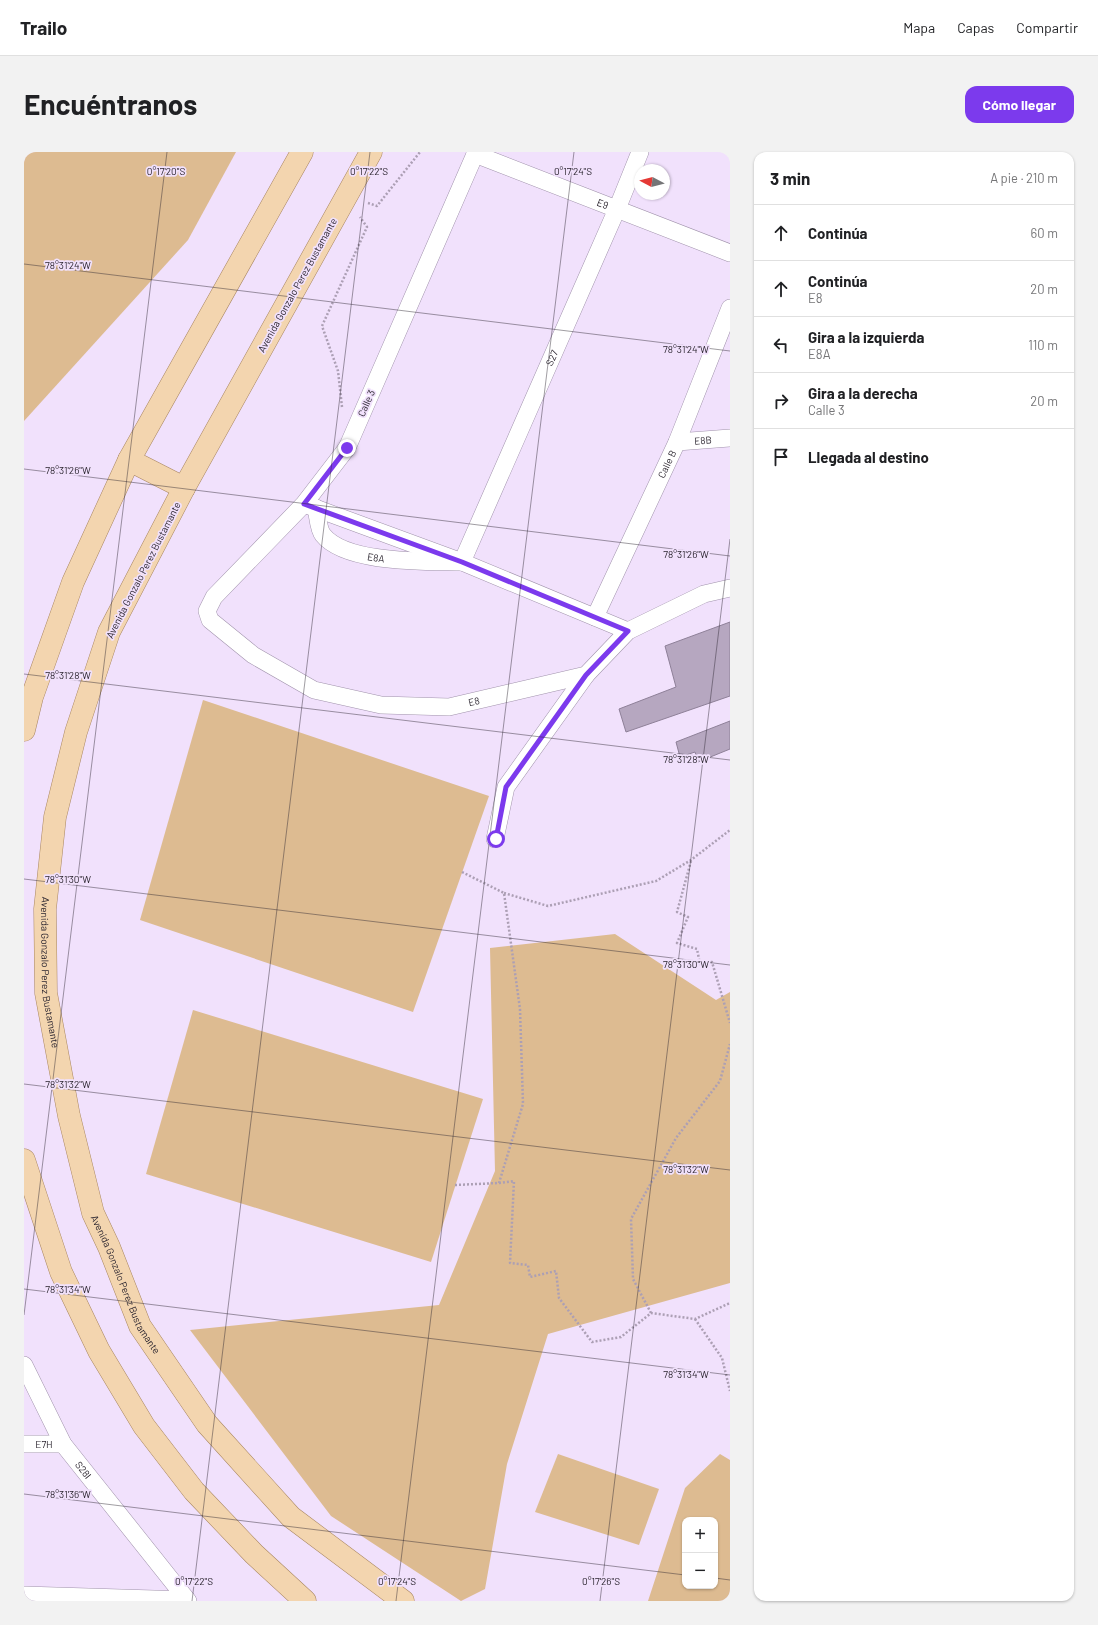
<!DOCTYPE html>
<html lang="es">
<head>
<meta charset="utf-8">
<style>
  :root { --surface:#fff; --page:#f2f2f2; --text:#202124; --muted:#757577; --line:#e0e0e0; --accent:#7c3aed }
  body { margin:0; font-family:Barlow,sans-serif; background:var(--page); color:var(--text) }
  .controls { position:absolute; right:12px; bottom:12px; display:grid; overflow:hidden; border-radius:8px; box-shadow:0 1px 3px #0004 }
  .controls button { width:36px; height:36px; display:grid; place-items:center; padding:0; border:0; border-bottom:1px solid var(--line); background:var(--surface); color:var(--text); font:20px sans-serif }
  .compass { position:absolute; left:610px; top:12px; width:36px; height:36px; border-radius:50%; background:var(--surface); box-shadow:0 1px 3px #0004; rotate:277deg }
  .stop { position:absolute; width:12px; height:12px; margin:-9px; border:3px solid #7c3aed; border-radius:50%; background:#fff }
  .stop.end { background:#7c3aed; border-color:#fff; box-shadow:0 1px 4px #0008 }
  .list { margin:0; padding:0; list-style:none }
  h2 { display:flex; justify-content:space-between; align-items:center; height:52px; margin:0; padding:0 16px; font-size:17px }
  h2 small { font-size:13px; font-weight:400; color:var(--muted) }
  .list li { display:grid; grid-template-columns:26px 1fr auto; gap:12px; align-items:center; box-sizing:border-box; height:56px; padding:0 16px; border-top:1px solid var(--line) }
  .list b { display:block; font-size:15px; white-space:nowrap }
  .list p { margin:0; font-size:13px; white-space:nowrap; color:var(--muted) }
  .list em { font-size:13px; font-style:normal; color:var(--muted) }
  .icon { flex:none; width:22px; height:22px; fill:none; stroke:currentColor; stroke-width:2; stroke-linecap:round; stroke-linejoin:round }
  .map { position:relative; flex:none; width:706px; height:1449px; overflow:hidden; border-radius:12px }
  header { display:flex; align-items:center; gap:24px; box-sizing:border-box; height:56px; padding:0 20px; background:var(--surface); border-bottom:1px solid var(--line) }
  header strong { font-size:19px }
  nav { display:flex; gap:22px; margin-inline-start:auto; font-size:14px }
  .intro { display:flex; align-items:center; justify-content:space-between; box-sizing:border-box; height:96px; padding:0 24px }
  h1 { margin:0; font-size:28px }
  .button { padding:10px 18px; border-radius:12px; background:var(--accent); color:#fff; font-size:14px; font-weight:700 }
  main { display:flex; gap:24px; padding:0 24px }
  aside { flex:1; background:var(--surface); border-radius:12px; box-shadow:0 1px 3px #0004 }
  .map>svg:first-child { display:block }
  .green { fill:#ddbb91; fill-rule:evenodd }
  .building { fill:#b6a7c0; stroke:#8e8098 }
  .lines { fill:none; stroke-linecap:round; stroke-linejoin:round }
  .street-casing { stroke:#a193ac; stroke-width:18 }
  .primary-casing { stroke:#a88660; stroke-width:23 }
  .path { stroke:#ac9fb4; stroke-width:2.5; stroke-dasharray:2 2; stroke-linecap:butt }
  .street { stroke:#fff; stroke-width:17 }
  .primary { stroke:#f3d5af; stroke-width:22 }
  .route { stroke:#7c3aed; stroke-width:5 }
  .ticks { fill:none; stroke:#2c2630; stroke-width:1; stroke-opacity:0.45 }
  .labels { text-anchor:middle; stroke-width:3.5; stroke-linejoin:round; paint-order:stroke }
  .street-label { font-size:10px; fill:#2c2630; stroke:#f1e1fc }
  .ticks-label { font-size:10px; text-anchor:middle; fill:#2c2630; stroke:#f1e1fc; stroke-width:3.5; stroke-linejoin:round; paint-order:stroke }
</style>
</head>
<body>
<header>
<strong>Trailo</strong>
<nav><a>Mapa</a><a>Capas</a><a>Compartir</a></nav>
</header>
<div class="intro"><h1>Encuéntranos</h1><a class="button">Cómo llegar</a></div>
<main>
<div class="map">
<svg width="706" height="1449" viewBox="0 0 706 1449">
  <rect width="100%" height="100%" fill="#f1e1fc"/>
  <g class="green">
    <polygon points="0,0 212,0 164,88 0,269"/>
    <polygon points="179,548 465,644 389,860 116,768"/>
    <polygon points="591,782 692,848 706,840 706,1131 524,1182 483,1312 461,1437 437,1449 307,1364 166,1178 415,1153 471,1019 466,796"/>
    <polygon points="169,858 459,947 407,1110 122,1022"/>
    <polygon points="534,1302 635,1337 615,1393 511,1360"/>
    <path d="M696,1302L706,1308V1449H624L661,1336ZM661,1368H691V1434H661Z"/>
  </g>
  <g class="building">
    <polygon points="706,470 706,544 602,580 595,557 652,535 641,494"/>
    <polygon points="706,569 706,597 674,610 671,600 656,605 652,590"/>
  </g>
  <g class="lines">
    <g class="street-casing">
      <g id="street">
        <path id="s1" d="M452,0L323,296L280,352L190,445L183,459L186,468L229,503L290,538L357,553L425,555L562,523L604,479L680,442L706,436"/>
        <path id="s2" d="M451,2L706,101"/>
        <path id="s3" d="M653,290L706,286"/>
        <polyline points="283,353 438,410 604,479"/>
        <path id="s4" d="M292,356C294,364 294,377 299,383C322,412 403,409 438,410L593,57L616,0"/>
        <path id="s5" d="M571,465L653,290L706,156"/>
        <polyline points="471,687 482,635 562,523"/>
        <path id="s6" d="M0,1213L39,1292L164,1449"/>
        <path id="s7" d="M0,1292H39"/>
        <polyline points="0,1443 163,1448"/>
      </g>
    </g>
    <g class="primary-casing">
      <g id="primary">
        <path id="s8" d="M347,0L160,336L85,480L52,580L31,665L21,757L22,841L45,964L69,1061L85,1095L116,1174L183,1272L267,1365L379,1449"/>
        <polyline points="105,308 160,336"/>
        <polyline points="0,578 8,545 49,430 105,308 278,0"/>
        <polyline points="0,1008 37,1120 75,1199 120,1274 170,1339 230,1402 281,1449"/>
      </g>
    </g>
    <g class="path">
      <polyline points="344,51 353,54 396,0"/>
      <polyline points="318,255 314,219 298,174 343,75 336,65"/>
      <polyline points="667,709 653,760 664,765 653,791 673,797 676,812 688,810 706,871"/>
      <polyline points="438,720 480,741 496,857 499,952 475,1031"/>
      <polyline points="480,741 524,754 632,729 667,708 706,678"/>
      <polyline points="431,1033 475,1031 490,1029 486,1111 504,1113 506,1125 532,1119 535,1146 568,1190 597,1185 627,1161 671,1167 706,1151"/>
      <polyline points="627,1161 609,1127 607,1067 652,986 696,929 706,892"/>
      <polyline points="671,1167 698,1206 706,1239"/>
    </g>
    <use href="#street" class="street"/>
    <use href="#primary" class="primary"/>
  </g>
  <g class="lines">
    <polyline class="route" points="323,296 280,352 438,410 604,479 562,523 482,635 472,687"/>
  </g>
  <path class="ticks" d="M0,112L706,199M0,317L706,404M0,522L706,608M0,727L706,813M0,932L706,1018M0,1137L706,1223M0,1163L143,0M0,1342L661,1423M691,1426L706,1428M168,1449L346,0M372,1449L550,0M576,1449L706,387"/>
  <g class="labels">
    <g class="street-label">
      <text dy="4" stroke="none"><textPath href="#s2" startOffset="137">E9</textPath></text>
      <text transform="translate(273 133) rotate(-61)" y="4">Avenida Gonzalo Perez Bustamante</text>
      <text dy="4" stroke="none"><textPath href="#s4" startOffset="396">S27</textPath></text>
      <text transform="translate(342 251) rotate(-66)" y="4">Calle 3</text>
      <text dy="4" stroke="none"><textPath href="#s3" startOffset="26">E8B</textPath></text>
      <text dy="4" stroke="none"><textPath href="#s5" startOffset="169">Calle B</textPath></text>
      <text dy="4" stroke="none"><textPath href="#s4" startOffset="87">E8A</textPath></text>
      <text transform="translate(119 418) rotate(-63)" y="4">Avenida Gonzalo Perez Bustamante</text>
      <text dy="4" stroke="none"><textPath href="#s1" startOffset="836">E8</textPath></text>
      <text dy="4" stroke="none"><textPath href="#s8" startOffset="896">Avenida Gonzalo Perez Bustamante</textPath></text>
      <text dy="4" stroke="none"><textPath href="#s8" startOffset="1220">Avenida Gonzalo Perez Bustamante</textPath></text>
      <text dy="4" stroke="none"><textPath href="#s7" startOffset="20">E7H</textPath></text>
      <text dy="4" stroke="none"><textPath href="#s6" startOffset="121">S28l</textPath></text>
    </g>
  </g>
  <g class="ticks-label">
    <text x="142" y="23">0°17'20"S</text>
    <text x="345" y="23">0°17'22"S</text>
    <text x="549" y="23">0°17'24"S</text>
    <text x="44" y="117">78°31'24"W</text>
    <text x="662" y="201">78°31'24"W</text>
    <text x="44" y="322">78°31'26"W</text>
    <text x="662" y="406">78°31'26"W</text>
    <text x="44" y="527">78°31'28"W</text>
    <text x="662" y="611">78°31'28"W</text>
    <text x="44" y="731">78°31'30"W</text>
    <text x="662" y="816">78°31'30"W</text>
    <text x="44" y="936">78°31'32"W</text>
    <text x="662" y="1021">78°31'32"W</text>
    <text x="44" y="1141">78°31'34"W</text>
    <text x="662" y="1226">78°31'34"W</text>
    <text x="44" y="1346">78°31'36"W</text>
    <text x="170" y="1433">0°17'22"S</text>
    <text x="373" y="1433">0°17'24"S</text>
    <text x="577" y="1433">0°17'26"S</text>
  </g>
</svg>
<div class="controls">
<button>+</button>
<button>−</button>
</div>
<svg class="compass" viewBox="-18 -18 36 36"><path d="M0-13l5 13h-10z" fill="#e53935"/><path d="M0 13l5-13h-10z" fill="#757577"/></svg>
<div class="stop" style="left:472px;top:687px"></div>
<div class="stop end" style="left:323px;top:296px"></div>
</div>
<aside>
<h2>3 min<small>A pie · 210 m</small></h2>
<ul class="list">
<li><svg class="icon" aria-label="ahead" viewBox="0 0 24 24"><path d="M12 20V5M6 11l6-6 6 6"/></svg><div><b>Continúa</b></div><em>60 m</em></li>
<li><svg class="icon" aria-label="ahead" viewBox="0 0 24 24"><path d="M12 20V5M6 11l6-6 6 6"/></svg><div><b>Continúa</b><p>E8</p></div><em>20 m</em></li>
<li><svg class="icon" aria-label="left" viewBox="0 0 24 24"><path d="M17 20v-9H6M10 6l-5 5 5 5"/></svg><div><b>Gira a la izquierda</b><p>E8A</p></div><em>110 m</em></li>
<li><svg class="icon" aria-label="right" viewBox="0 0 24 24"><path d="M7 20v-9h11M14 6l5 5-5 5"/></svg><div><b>Gira a la derecha</b><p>Calle 3</p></div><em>20 m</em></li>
<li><svg class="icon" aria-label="arrive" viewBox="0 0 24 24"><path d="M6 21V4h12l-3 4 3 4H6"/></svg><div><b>Llegada al destino</b></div></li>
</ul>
</aside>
</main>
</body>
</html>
